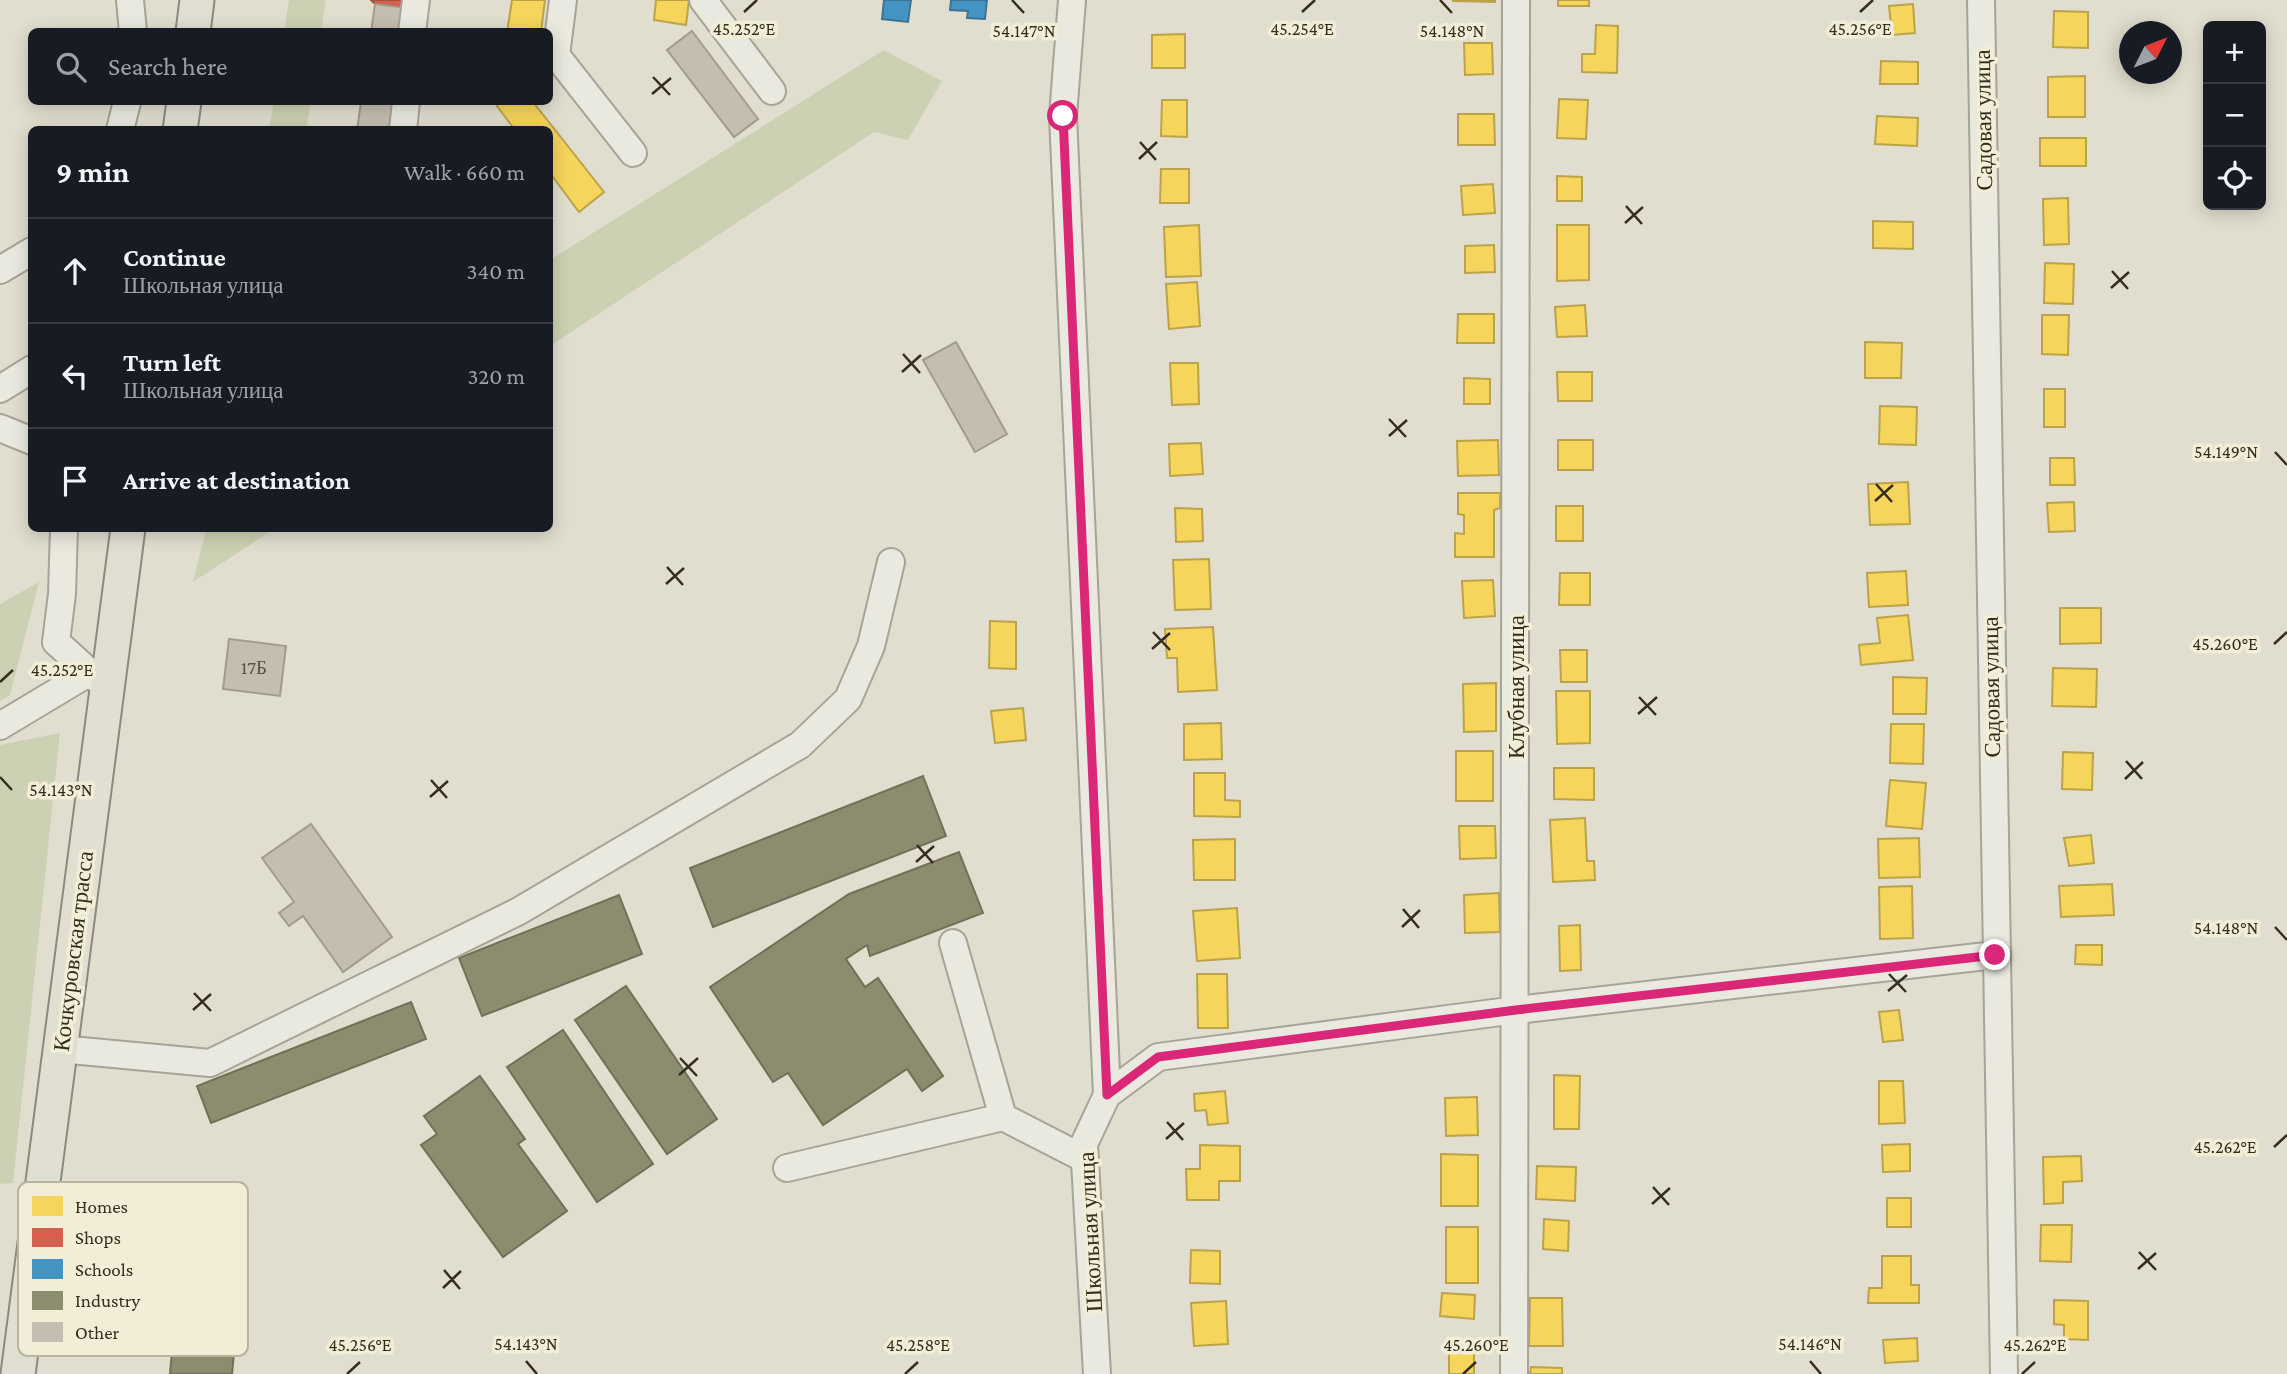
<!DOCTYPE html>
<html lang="en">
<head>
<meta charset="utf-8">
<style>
  :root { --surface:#171b24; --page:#242831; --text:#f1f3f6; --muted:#9ea1a6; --line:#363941 }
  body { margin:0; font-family:"Crimson Pro",serif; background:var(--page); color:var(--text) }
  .controls { position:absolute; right:21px; top:21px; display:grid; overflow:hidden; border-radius:10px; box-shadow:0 4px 18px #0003 }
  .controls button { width:63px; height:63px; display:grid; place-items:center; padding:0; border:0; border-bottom:2px solid var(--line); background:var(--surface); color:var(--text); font:35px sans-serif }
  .compass { position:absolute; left:2119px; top:21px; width:63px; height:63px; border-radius:50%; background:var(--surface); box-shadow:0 4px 18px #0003; rotate:48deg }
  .stop { position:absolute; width:21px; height:21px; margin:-16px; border:5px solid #db2777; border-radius:50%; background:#fff }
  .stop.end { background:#db2777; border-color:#fff; box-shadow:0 2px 7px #0008 }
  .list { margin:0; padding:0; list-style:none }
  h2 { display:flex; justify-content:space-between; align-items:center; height:91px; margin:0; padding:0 28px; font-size:30px }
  h2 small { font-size:23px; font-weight:400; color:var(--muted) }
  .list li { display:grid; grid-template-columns:46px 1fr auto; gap:21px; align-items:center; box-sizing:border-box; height:105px; padding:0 28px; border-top:2px solid var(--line) }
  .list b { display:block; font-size:26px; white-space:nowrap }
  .list p { margin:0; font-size:23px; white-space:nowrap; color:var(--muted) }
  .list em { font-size:23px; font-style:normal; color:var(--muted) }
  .icon { flex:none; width:38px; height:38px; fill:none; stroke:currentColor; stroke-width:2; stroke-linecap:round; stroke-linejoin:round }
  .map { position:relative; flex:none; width:2287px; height:1374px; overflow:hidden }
  .search { position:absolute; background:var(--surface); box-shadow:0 4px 18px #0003; left:28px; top:28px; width:525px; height:77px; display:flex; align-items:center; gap:18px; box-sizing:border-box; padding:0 24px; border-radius:10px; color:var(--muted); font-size:26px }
  .panel { position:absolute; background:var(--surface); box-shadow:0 4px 18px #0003; left:28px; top:126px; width:525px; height:406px; border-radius:10px }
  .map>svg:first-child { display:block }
  .green { fill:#cdd1b3 }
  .homes { fill:#f6d55c; stroke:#bca34a; stroke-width:2 }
  .shops { fill:#d6604d; stroke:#a65140; stroke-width:2 }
  .schools { fill:#4393c3; stroke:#3f7492; stroke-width:2 }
  .industry { fill:#8c8c6e; stroke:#727057; stroke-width:2 }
  .building { fill:#c5beb0; stroke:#a19b8e; stroke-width:2 }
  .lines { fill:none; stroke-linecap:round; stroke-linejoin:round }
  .minor-casing { stroke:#a7a397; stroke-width:30 }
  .major-casing { stroke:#8c897e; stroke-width:37 }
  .minor { stroke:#eae9df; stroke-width:26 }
  .major { stroke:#e1dfd2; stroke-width:33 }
  .route { stroke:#db2777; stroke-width:9 }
  .ticks { fill:none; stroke:#352d20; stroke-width:2.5 }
  .labels { text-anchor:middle; stroke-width:7; stroke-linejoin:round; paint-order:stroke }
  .number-label { font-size:19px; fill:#595144 }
  .street-label { font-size:23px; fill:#352d20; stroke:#f2edd6 }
  .key { fill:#f2edd6; stroke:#b9b39f; stroke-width:2 }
  .key-label { font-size:19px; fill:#352d20 }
  .ticks-label { font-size:18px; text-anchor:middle; fill:#352d20; stroke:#f2edd6; stroke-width:7; stroke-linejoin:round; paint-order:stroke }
</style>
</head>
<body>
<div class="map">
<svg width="2287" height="1374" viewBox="0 0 2287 1374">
  <rect width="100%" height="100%" fill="#e1decf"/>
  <g class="green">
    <polygon points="289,0 326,0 321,31 284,31"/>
    <polygon points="884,50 942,81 908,140 874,132 550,346 550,260"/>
    <polygon points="274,102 311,102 306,129 269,129"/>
    <polygon points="206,529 206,528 274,529 193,582"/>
    <polygon points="39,582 10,695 0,701 0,604"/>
    <polygon points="60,733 13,1183 0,1184 0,745"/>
  </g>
  <g class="homes">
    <polygon points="512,0 545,0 541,32 507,32"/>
    <polygon points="656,0 689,0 686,25 654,20"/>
    <polygon points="1453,0 1495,0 1495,2 1453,1"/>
    <rect x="1558" y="0" width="31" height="6"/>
    <polygon points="1913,4 1915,33 1892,35 1889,6"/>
    <polygon points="2054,11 2088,12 2088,48 2053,47"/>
    <polygon points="1596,25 1618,26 1617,73 1582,72 1582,54 1595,54"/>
    <polygon points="1185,34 1185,68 1152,68 1152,35"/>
    <polygon points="1464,43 1492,43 1493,74 1465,75"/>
    <polygon points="1881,61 1918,62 1918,84 1880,84"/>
    <polygon points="2085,76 2085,117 2048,117 2048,77"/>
    <polygon points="1559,99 1588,100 1586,139 1557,138"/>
    <polygon points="1162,100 1187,100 1187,137 1161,136"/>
    <polygon points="498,102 533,102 604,192 579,212 550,173 550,130 515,130 497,106"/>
    <polygon points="1458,114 1494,114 1495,145 1458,145"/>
    <polygon points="1877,116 1918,118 1917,146 1875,144"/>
    <rect x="2040" y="138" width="46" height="28"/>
    <polygon points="1161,169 1189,169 1189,203 1160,203"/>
    <polygon points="1557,176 1582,177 1582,201 1557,201"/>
    <polygon points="1493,184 1495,213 1463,215 1461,186"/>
    <polygon points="2068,198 2069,244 2044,245 2043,199"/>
    <polygon points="1873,221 1913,222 1913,249 1873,248"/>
    <polygon points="1199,225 1201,276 1166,277 1164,227"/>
    <polygon points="1557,225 1589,225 1589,280 1557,281"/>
    <polygon points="1494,245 1495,272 1465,273 1465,246"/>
    <polygon points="2045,263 2074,264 2073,304 2044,303"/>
    <polygon points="1197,282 1200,326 1169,329 1166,284"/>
    <polygon points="1585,305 1587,336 1557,337 1555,307"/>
    <polygon points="1458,314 1494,314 1494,343 1457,343"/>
    <polygon points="2042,315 2069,315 2068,355 2042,354"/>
    <polygon points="1865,342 1902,343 1901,378 1865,378"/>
    <polygon points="1170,363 1198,363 1199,404 1172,405"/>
    <polygon points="1557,372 1592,372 1592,401 1558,401"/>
    <polygon points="1464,378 1490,379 1490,404 1464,404"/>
    <rect x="2044" y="389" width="21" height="38"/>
    <polygon points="1880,406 1917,407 1916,445 1879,444"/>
    <polygon points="1498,440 1499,475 1458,476 1457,441"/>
    <rect x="1558" y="440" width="35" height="30"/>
    <polygon points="1201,443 1203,474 1170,476 1169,444"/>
    <polygon points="2050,458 2074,458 2075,485 2050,485"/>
    <polygon points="1908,482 1910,524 1870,525 1868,484"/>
    <polygon points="1458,493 1500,493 1500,508 1494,510 1494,557 1455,557 1455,533 1464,534 1464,515 1458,514"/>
    <polygon points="2074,502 2075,531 2049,532 2047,503"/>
    <rect x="1556" y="506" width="27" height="35"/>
    <polygon points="1175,508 1202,509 1203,541 1176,542"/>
    <polygon points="1209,559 1211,609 1175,610 1173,560"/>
    <polygon points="1906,571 1908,605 1869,607 1867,573"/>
    <polygon points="1560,573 1590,573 1590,605 1559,605"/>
    <polygon points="1493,580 1495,616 1464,618 1462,581"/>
    <polygon points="2060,608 2101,608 2101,643 2060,644"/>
    <polygon points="1908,615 1913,660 1861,665 1859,645 1880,643 1877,618"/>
    <polygon points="990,621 1016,622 1016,669 989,668"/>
    <polygon points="1213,627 1217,690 1178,692 1177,658 1167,658 1165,629"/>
    <polygon points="1560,650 1587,650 1587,682 1561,682"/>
    <polygon points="2053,668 2097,669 2096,707 2052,706"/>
    <polygon points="1893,677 1927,678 1926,714 1893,714"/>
    <polygon points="1496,683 1496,731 1464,732 1463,684"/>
    <polygon points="1556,691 1590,691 1590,743 1557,744"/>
    <polygon points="1023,708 1026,740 995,743 991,711"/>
    <polygon points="1221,723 1222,759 1184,760 1184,724"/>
    <polygon points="1891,724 1924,724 1923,764 1890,763"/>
    <rect x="1456" y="751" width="37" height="50"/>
    <polygon points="2063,752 2093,753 2092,790 2062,789"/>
    <polygon points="1554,768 1594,768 1594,800 1554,799"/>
    <polygon points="1194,773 1225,773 1225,800 1240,801 1240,817 1194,816"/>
    <polygon points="1890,780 1926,783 1922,829 1886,826"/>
    <polygon points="1585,818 1587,861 1594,861 1595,880 1553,882 1550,820"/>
    <polygon points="1459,826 1495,826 1496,858 1460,859"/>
    <polygon points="2091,835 2094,863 2069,866 2064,838"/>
    <polygon points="1919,838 1920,877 1879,878 1878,839"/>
    <polygon points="1235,839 1235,880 1194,880 1193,840"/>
    <polygon points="2112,884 2114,915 2061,917 2059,886"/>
    <polygon points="1912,886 1913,938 1880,939 1879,887"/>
    <polygon points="1499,893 1500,932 1465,933 1464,895"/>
    <polygon points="1237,908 1240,958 1197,961 1193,911"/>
    <polygon points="1580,925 1581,970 1560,971 1559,926"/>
    <polygon points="2076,945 2102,945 2102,965 2075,964"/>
    <polygon points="1197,974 1227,974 1228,1028 1198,1028"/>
    <polygon points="1899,1010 1903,1040 1883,1042 1879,1012"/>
    <polygon points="1554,1075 1580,1076 1579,1129 1554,1129"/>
    <polygon points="1879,1081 1903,1081 1905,1123 1879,1124"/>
    <polygon points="1225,1091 1228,1123 1208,1125 1206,1110 1195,1111 1194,1094"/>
    <polygon points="1477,1097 1478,1135 1446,1136 1445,1098"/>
    <polygon points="1910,1144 1910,1171 1883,1172 1882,1145"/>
    <polygon points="1200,1145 1240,1146 1240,1181 1219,1181 1219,1200 1187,1200 1186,1169 1200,1169"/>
    <polygon points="1441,1154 1478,1155 1478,1206 1441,1206"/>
    <polygon points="2081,1156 2082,1181 2063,1182 2063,1203 2044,1204 2043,1157"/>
    <polygon points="1537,1166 1576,1167 1575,1201 1536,1199"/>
    <rect x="1887" y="1198" width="24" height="29"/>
    <polygon points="1544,1219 1569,1221 1568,1251 1543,1249"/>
    <polygon points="2041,1225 2072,1225 2071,1262 2040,1261"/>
    <rect x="1446" y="1227" width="32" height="56"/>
    <polygon points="1191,1250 1220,1251 1220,1284 1190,1283"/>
    <polygon points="1882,1256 1911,1256 1911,1285 1919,1285 1919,1303 1868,1303 1869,1288 1882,1288"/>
    <polygon points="1442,1293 1475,1295 1474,1319 1440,1316"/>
    <polygon points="1530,1298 1562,1298 1563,1346 1529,1346"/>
    <polygon points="2054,1300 2088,1301 2088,1340 2064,1339 2064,1325 2054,1324"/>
    <polygon points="1226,1301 1228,1344 1194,1346 1191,1303"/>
    <polygon points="1917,1338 1918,1361 1885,1363 1883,1340"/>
    <polygon points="1449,1344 1474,1345 1474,1374 1449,1374"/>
    <polygon points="1531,1367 1562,1368 1562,1374 1530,1374"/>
  </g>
  <polygon class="shops" points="371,0 407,0 407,8 375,4"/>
  <g class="schools">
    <polygon points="884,0 911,0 908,22 882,19"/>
    <polygon points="951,0 987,0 985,19 967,18 968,11 950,10"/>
  </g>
  <g class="industry">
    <polygon points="923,776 946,836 713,927 690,868"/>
    <polygon points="959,852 983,913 870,956 867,945 846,959 865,987 878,978 943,1076 922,1091 907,1069 823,1125 788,1073 773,1082 710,987 849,894"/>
    <polygon points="619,895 642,954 482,1016 459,958"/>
    <polygon points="626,986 717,1119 667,1154 575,1020"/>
    <polygon points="411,1002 426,1039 211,1123 197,1086"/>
    <polygon points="563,1030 653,1164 597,1202 507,1067"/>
    <polygon points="480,1076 525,1139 518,1144 567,1211 503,1257 421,1145 437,1134 424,1116"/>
    <polygon points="197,1188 234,1192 232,1208 248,1210 232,1374 170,1374 173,1340 182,1341"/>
  </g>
  <g class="building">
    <polygon points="375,4 407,8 404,32 371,32"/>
    <polygon points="692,31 758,119 734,137 667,50"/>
    <polygon points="361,102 394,102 390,130 357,130"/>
    <polygon points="956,342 1007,434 975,452 923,360"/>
    <polygon points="229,639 286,646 280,696 223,689"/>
    <polygon points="311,824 392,937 343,972 303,916 289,926 279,913 294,902 262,858"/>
  </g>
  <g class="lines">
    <g class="minor-casing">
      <g id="minor">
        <polyline points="130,0 133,32"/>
        <polyline points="563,0 556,55 633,153"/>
        <polyline points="703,0 772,91"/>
        <polyline points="1072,0 1063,116 1107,1095"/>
        <polyline points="1981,0 2004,1374"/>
        <polyline points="412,32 416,0"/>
        <polyline points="120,130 127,102"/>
        <polyline points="403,130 406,102"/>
        <polyline points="0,270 32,251"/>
        <polyline points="0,389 32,369"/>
        <polyline points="0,428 32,441"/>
        <polyline points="64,528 62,594 56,642 107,688"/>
        <polyline points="0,726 90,672"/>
        <polyline points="953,943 1003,1117 1085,1159"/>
        <polyline points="60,1049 210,1063 519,911 800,745 848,699 871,646 891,562"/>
        <polyline points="787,1168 1003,1117"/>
        <polyline points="1097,1374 1084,1144 1107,1095 1158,1057 1516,1010 1995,955"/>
        <polyline points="1514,1374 1516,0"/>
      </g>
    </g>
    <g class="major-casing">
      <g id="major">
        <polyline points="193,32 197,0"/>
        <polyline points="180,130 184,102"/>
        <polyline points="18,1374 128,528"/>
      </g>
    </g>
    <use href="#minor" class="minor"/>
    <use href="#major" class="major"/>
  </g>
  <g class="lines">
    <polyline class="route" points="1063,116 1107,1095 1158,1057 1516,1010 1995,955"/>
  </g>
  <path class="ticks" d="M1012,0L1024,13M1440,0L1452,13M744,12L757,0M1302,12L1315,0M1860,12L1873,0M653,77L670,95M652,94L671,78M1140,142L1156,160M1139,159L1157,142M1626,206L1642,224M1625,223L1643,207M2112,271L2128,289M2111,288L2129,272M903,354L920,373M902,372L921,355M1389,419L1406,437M1389,436L1407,420M2275,452L2287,465M1876,484L1892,502M1875,501L1893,485M667,567L683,585M666,584L684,568M1153,632L1170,650M2274,644L2287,632M1152,649L1170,633M0,682L13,670M1639,697L1656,715M1638,714L1657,697M2126,761L2142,779M0,777L12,790M2125,779L2143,762M431,780L447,798M430,797L448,781M917,845L933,863M916,862L934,846M1403,909L1419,928M1402,927L1420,910M2275,927L2287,940M1889,974L1906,992M1888,991L1907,975M194,993L211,1011M193,1010L211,994M680,1058L697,1076M679,1075L698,1058M1167,1122L1183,1140M1166,1139L1184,1123M2274,1147L2287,1135M1653,1187L1669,1205M1652,1204L1670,1188M2139,1252L2156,1270M2138,1269L2156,1253M444,1270L460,1289M443,1288L461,1271M526,1361L537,1374M1810,1361L1821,1374M347,1374L360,1362M905,1374L918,1362M1463,1374L1476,1362M2022,1374L2035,1362"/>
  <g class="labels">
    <g class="number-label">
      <text x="254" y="674">17Б</text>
    </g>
    <g class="street-label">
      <text transform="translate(1983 120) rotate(-91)" y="8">Садовая улица</text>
      <text transform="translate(1516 687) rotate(-90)" y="8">Клубная улица</text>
      <text transform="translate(1991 687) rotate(-91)" y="8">Садовая улица</text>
      <text transform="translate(73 951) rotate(-83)" y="8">Кочкуровская трасса</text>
      <text transform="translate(1090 1232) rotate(-93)" y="8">Школьная улица</text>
    </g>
  </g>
  <rect x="18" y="1182" width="230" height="174" rx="10" class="key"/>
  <rect x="32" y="1196" width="31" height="20" fill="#f6d55c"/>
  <rect x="32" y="1228" width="31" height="19" fill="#d6604d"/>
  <rect x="32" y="1259" width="31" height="20" fill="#4393c3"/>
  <rect x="32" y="1291" width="31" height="19" fill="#8c8c6e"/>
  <rect x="32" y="1322" width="31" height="20" fill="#c5beb0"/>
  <g class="key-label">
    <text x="75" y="1213">Homes</text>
    <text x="75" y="1244">Shops</text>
    <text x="75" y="1276">Schools</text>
    <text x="75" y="1307">Industry</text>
    <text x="75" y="1339">Other</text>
  </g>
  <g class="ticks-label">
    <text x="744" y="35">45.252°E</text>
    <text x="1302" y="35">45.254°E</text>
    <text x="1860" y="35">45.256°E</text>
    <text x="1452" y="37">54.148°N</text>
    <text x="1024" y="37">54.147°N</text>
    <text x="2226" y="458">54.149°N</text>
    <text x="2225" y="650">45.260°E</text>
    <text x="62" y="676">45.252°E</text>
    <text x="61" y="796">54.143°N</text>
    <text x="2226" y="934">54.148°N</text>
    <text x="2225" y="1153">45.262°E</text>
    <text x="526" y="1350">54.143°N</text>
    <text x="1810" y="1350">54.146°N</text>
    <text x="360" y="1351">45.256°E</text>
    <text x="918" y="1351">45.258°E</text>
    <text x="1476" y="1351">45.260°E</text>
    <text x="2035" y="1351">45.262°E</text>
  </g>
</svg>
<div class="controls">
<button>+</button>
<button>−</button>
<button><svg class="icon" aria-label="locate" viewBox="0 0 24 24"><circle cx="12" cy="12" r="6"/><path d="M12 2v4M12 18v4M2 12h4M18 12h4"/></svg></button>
</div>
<svg class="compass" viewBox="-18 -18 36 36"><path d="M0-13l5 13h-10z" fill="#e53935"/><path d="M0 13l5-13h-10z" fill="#9ea1a6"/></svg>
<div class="stop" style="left:1063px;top:116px"></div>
<div class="stop end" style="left:1995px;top:955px"></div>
<div class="search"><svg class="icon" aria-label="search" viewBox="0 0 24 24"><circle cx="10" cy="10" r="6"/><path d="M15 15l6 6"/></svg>Search here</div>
<section class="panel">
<h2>9 min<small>Walk · 660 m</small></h2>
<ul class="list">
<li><svg class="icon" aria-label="ahead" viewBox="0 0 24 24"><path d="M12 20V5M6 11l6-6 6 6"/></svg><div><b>Continue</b><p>Школьная улица</p></div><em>340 m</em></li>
<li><svg class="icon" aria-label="left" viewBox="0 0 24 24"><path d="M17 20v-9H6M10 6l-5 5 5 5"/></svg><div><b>Turn left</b><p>Школьная улица</p></div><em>320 m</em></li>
<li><svg class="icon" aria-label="arrive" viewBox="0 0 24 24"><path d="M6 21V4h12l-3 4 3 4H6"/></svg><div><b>Arrive at destination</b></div></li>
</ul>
</section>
</div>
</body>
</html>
